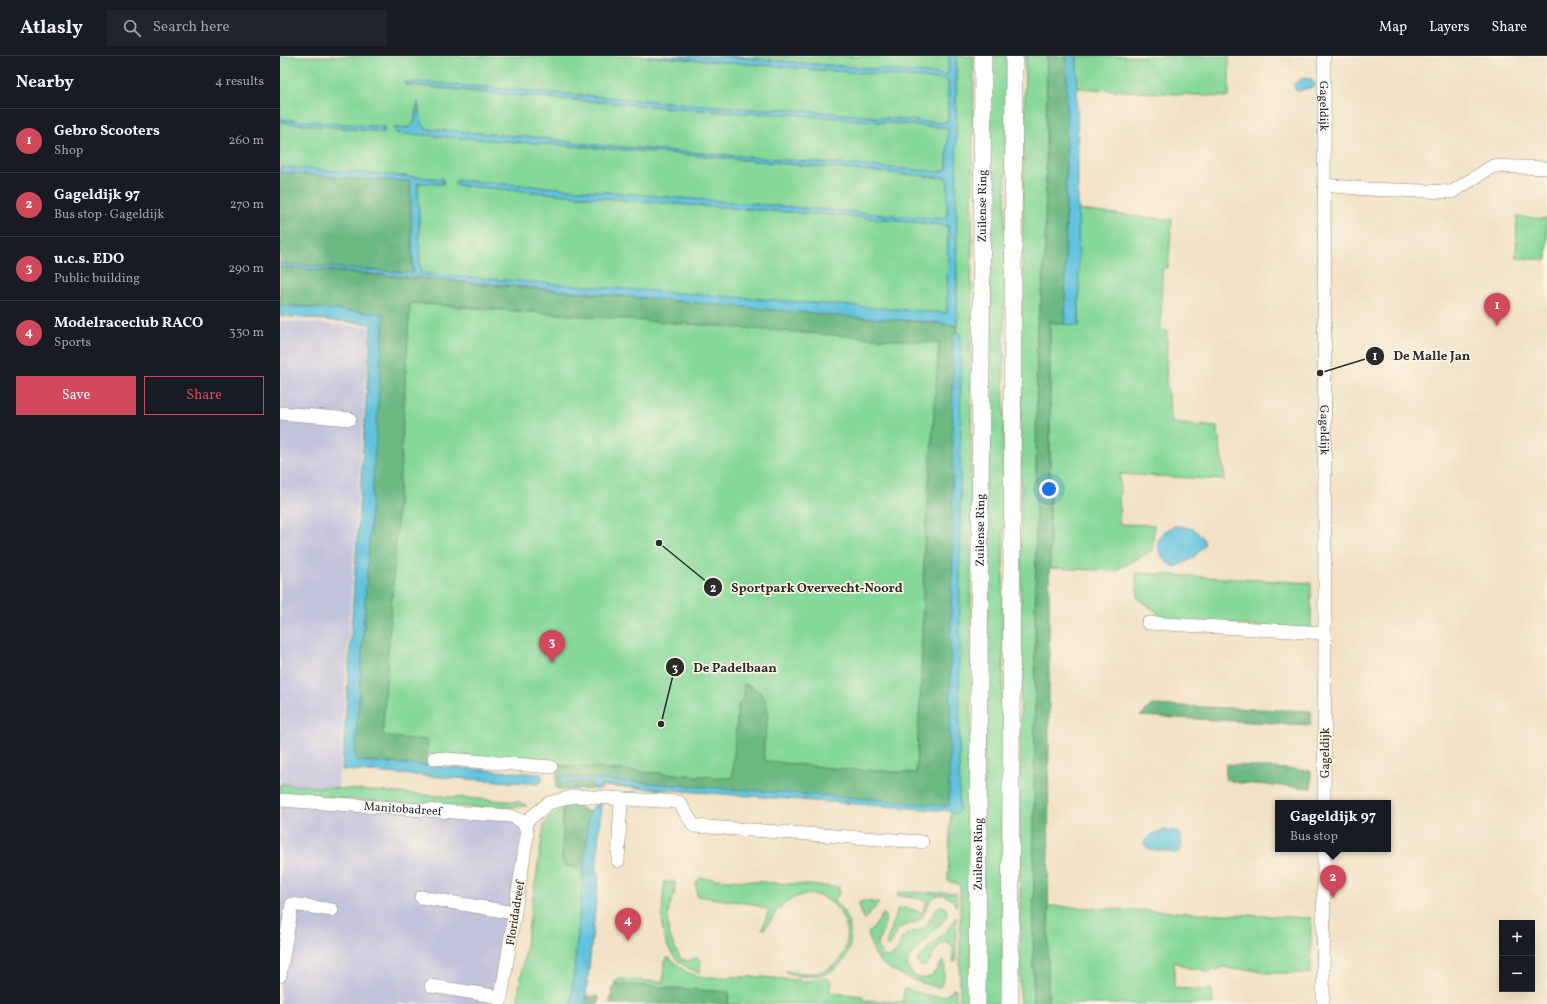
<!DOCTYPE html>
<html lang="en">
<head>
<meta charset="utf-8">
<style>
  :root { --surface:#171b24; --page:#20242c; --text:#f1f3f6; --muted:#9ea1a6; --line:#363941; --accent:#d1495b }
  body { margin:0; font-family:Vollkorn,serif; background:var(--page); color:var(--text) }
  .controls { position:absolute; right:12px; bottom:12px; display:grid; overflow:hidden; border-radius:0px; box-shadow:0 4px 16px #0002 }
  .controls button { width:36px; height:36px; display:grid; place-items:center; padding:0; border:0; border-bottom:1px solid var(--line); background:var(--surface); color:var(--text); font:20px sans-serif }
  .you { position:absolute; left:769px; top:433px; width:14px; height:14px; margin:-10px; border:3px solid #fff; border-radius:50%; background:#1a73e8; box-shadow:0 0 0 6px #1a73e833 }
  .badge { display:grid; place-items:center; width:26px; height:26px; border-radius:50%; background:var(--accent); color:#fff; font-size:13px; font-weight:700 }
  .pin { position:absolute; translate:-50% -33px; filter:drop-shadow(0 1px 2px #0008) }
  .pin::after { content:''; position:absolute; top:21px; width:14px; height:12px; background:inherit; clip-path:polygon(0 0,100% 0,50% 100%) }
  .popup { position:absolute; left:995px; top:744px; width:116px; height:52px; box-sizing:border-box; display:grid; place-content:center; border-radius:0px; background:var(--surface); filter:drop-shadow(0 1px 3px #0005); font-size:13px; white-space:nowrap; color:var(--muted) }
  .popup b { font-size:15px; color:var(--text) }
  .popup::after { content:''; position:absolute; left:50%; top:100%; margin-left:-8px; border:8px solid transparent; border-top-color:var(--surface) }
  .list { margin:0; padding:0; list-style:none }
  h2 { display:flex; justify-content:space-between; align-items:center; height:52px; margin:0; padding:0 16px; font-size:17px }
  h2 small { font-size:13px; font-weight:400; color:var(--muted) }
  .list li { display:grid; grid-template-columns:26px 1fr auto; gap:12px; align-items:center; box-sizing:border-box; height:64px; padding:0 16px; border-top:1px solid var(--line) }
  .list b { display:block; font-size:15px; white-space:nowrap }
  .list p { margin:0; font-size:13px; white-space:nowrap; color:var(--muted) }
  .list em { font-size:13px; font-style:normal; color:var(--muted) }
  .actions { display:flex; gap:8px; padding:12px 16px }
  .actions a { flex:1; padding:9px 0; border:1px solid var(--accent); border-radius:0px; text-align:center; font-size:14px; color:var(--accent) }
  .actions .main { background:var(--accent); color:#fff }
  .icon { flex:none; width:22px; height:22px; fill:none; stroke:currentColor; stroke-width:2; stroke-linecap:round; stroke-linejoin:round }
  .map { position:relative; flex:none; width:1267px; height:948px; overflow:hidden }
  header { display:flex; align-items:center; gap:24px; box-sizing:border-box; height:56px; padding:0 20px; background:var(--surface); border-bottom:1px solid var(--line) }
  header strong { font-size:19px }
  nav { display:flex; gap:22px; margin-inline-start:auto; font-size:14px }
  .search { width:280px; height:36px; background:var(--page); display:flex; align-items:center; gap:10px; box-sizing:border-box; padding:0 14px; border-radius:0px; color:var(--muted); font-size:15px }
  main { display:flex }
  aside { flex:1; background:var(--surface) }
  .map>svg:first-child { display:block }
  .industrial { fill:#c2c2dc }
  .green { fill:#86d899; stroke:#588262 }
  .forest { fill:#6cb881; stroke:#4c7256 }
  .water { fill:#60c3de; stroke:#467784 }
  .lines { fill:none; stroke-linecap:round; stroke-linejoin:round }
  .minor-casing { stroke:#8e8678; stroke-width:14 }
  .major-casing { stroke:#8e8678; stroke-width:18 }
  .minor { stroke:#fff; stroke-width:13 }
  .major { stroke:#fff; stroke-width:17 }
  .labels { text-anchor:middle; stroke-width:3.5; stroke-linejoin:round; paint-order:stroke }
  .street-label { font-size:12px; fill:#2b2b2b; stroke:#fcf5e5 }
  .leader { fill:none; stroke:#2b2b2b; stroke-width:1.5 }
  .callout-dot { fill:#2b2b2b; stroke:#fcf5e5; stroke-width:1.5 }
  .mark-label { font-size:12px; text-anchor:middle; font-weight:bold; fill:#fff }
  .callout-label { font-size:13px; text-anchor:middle; font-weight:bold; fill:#2b2b2b; stroke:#fcf5e5; stroke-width:3.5; stroke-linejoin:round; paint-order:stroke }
</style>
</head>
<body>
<header>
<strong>Atlasly</strong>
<div class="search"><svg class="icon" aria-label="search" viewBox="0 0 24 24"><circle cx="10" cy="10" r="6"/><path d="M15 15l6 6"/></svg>Search here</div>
<nav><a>Map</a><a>Layers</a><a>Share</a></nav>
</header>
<main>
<aside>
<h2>Nearby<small>4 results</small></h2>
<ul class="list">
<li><span class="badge">1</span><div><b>Gebro Scooters</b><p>Shop</p></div><em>260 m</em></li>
<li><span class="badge">2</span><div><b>Gageldijk 97</b><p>Bus stop · Gageldijk</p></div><em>270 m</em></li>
<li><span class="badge">3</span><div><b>u.c.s. EDO</b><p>Public building</p></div><em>290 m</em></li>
<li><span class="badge">4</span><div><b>Modelraceclub RACO</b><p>Sports</p></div><em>330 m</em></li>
</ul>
<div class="actions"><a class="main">Save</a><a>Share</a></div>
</aside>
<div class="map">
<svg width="1267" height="948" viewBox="0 0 1267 948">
  <rect width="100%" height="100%" fill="#fcf5e5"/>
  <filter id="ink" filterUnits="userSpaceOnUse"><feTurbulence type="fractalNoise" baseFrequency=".025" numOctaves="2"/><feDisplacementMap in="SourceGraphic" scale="8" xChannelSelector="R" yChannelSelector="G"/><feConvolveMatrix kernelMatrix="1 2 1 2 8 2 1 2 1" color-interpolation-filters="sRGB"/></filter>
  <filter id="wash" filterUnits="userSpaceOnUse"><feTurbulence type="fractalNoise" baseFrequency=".012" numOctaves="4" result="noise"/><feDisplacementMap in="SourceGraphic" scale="16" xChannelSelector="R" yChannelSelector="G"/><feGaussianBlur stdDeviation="0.9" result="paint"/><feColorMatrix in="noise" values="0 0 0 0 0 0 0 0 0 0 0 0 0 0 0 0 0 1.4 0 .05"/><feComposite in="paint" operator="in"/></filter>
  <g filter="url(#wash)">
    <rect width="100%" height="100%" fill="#f2e2c5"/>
    <polygon class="industrial" points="0,265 89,271 57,750 241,761 249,770 222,948 0,948"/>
    <g class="green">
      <path d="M0,0H368L668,24V65L660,67L507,53H472L138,26L125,29L220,38L461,57L510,58L668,72L667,114L658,116L304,88L263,82L146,73L141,65L138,48C131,65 140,73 115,72L116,77L386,97L668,122L667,161L659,163L177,124L175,129L357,145L619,164L668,170L667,258L156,220L140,217L138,127L163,128V123L0,111V66L104,76V72L0,63Z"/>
      <polygon points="439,0 669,0 668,19"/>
      <path d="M676,0H694L691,263V948H448L449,937L336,928L335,924L338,923L383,926L384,906L388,901L406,916L422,921H482L526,925L546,922L551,925L550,936L554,937L583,940V944L623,946L624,932C636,936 667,948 673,933H676V945H680V829L668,825L670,781L680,283L675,269H677Z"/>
      <polygon points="707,0 727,0 724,266 722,948 703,948"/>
      <polygon points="745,0 767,0 765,197 762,238 757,268 753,948 740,948 741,298"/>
      <polygon points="797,0 949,0 949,41 797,32"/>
      <polygon points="798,154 892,164 888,212 882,212 881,274 887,275 886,326 892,367 937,371 945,424 840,418 839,468 874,469 873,494 835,515 770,512 770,266 799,270"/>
      <polygon points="1237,161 1267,163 1267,204 1236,202"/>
      <polygon points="116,242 663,279 644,739 94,694"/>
      <polygon points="856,517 1031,527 1031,574 887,564 858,542"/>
      <polygon points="0,728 240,746 247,750 216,753 0,739"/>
      <polygon points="283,753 282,806 285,810 305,813 291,948 237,948 264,769 269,761"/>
      <path d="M420,822L559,831V838L554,844C577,865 578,906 545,918C534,922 521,920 509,919L505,915C515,916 526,918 536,917C593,906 563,816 510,844C496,851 494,863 484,873H482L489,854L473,848L417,840L416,827Z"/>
      <path d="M384,826H395C395,838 394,838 390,849C384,867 391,888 401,903L409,905L417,901L421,905L420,917C375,901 382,865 384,826Z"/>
      <path d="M618,836L676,837V851C674,845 671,842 666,840C649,834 648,854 641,862C634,869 624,868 617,874L611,889L608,891L606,887L616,859L617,853L628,852L642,857L647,846L638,842L618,840Z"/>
      <polygon points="583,845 599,847 584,864 579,849 579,847"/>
      <path d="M660,850H664L667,854V859L664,864L630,900C622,912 636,927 649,921C656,917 659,909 664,904C666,913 664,925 660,931C647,931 610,916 601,906C593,898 591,887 588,877L592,874L603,858H605C608,869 598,881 598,892L603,900L608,901C620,899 617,888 624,880C628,875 637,877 643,872C651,866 652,855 660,850Z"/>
      <polygon points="768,850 1031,862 1031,917 985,917 967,913 951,913 944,911 928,916 920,913 908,912 894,905 894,932 932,934 933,948 768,948"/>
      <path d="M676,861V906H673V890C659,876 654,902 645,910H642L638,908V903L670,871Z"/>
    </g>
    <g class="forest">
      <polygon points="767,0 787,0 785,268 770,266 768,948 753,948 757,268 762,238 765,197"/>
      <polygon points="0,116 78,123 130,125 133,218 0,208"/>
      <path d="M0,211L675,269L680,283L672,751L322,730L321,733L281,734L276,731L277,710L452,722L458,648C466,644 464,636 464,628C497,638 487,663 484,690C484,696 483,701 486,705L562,713L636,717L641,622L644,493L659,287L130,247L117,469L103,669V678L109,681L148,684L147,710L81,705L76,703L75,699L103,258L0,249Z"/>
      <polygon points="872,649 1031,655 1031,669 860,660"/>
      <polygon points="946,708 1031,715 1031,732 959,727 945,723"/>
      <polygon points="290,748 309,756 305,813 285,810 282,806 283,753"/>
      <polygon points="335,926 338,928 449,936 448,948 329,948"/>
      <polygon points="306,940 319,941 318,948 305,948"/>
    </g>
    <g class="water">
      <path d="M368,0H439L668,19L669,0H676L677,270L653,266L572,261L146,222L0,211V208L133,217L130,125L78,123L0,116V111L163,123V128L138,127L140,216L146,218L667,257L668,170L619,164L357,145L175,129L177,124L659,163L667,161L668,122L386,97L116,77L115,72C138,73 134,67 138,46L141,65L146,73L263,82L304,88L648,115L658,116L667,113L668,72L510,58L461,57L220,38L125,28V26H138L472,53H507L660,67L668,65V24Z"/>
      <polygon points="787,0 797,0 799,270 785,268"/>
      <polygon points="1023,22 1031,23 1036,30 1018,35 1015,34 1014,28"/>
      <polygon points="0,63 104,71 104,76 0,66"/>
      <polygon points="0,249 104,258 75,699 76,703 81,705 261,718 262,720 262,725 259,728 62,714 91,268 0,260"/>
      <polygon points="677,277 681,278 679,755 677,757 672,757 670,755 321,729 321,733 315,732 312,727 303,726 280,727 280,723 282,721 577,742 667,750 669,749 671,547 673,493 672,447 673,281 673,278"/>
      <path d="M894,470C910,471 918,472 925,487C920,498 906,508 895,511C883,506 873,491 881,479C884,475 889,473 894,470Z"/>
      <polygon points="316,748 321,748 316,816 319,817 305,948 291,948 309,756"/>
      <path d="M886,774L897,775C902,782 903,787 900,796C893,798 890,796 883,795C874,794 869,797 864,787C869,778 876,776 886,774Z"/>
    </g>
  </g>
  <g filter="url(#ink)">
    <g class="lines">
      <g class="minor-casing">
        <g id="minor">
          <path id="s1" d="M1044,0L1045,577L1044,747"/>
          <polyline points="1044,129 1087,133 1172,136 1213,110 1267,112"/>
          <polyline points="0,357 70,363"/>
          <polyline points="868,567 1045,577"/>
          <polyline points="154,702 271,711"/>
          <path id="s2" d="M0,744L230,760C241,763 247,768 247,780L220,948"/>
          <polyline points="244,767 269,747 295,740 399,746 414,770 642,786"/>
          <polyline points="338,805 341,743"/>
          <polyline points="141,841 235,857"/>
          <polyline points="0,920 12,848 52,854"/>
          <polyline points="151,930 221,941"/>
          <polyline points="1043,948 1044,793"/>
        </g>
      </g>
      <g class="major-casing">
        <g id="major">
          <path id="s3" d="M697,948L703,0"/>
          <polyline points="730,948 734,0"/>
        </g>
      </g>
      <use href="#minor" class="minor"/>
      <use href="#major" class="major"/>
    </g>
  </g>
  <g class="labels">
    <g class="street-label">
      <text dy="4" stroke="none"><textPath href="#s1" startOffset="50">Gageldijk</textPath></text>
      <text dy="4" stroke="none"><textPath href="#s3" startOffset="798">Zuilense Ring</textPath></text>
      <text dy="4" stroke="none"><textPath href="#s1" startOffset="374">Gageldijk</textPath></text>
      <text dy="4" stroke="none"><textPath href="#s3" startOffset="474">Zuilense Ring</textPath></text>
      <text transform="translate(1045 697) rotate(-90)" y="4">Gageldijk</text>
      <text dy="4" stroke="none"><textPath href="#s2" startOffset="123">Manitobadreef</textPath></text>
      <text dy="4" stroke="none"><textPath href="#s3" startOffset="150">Zuilense Ring</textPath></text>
      <text transform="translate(235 857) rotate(-81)" y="4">Floridadreef</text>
    </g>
  </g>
  <path class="leader" d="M1040 317L1095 300M379 487L433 531M381 668L395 611"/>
  <g class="callout-dot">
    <circle cx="1040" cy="317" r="4"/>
    <circle cx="379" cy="487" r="4"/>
    <circle cx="381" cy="668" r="4"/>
    <circle cx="1095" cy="300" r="10"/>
    <circle cx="433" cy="531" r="10"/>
    <circle cx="395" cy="611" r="10"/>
  </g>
  <g class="mark-label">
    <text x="1095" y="304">1</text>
    <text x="433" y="536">2</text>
    <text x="395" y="616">3</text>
  </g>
  <g class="callout-label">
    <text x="1152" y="304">De Malle Jan</text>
    <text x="537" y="536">Sportpark Overvecht-Noord</text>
    <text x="455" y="616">De Padelbaan</text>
  </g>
</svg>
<div class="controls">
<button>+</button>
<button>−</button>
</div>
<div class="you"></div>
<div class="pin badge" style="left:1217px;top:270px">1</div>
<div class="pin badge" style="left:1053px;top:842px">2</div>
<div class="popup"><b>Gageldijk 97</b>Bus stop</div>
<div class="pin badge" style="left:272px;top:607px">3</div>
<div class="pin badge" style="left:348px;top:885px">4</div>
</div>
</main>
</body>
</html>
